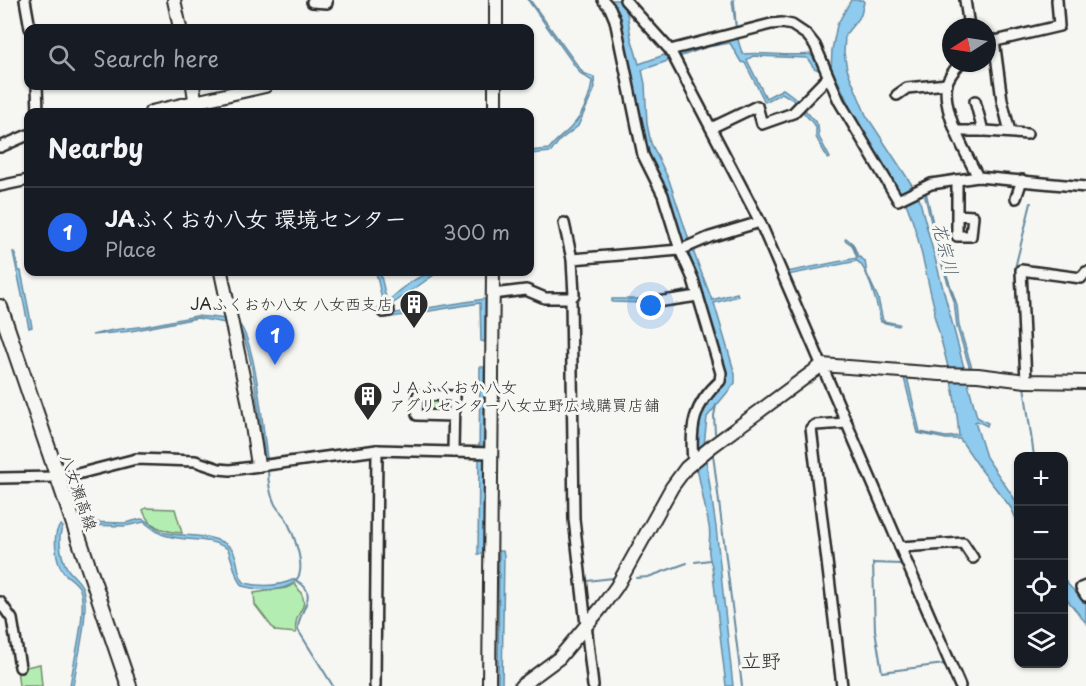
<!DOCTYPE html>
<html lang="en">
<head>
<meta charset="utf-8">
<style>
  :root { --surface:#171b24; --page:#20242c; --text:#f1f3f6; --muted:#9ea1a6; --line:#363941; --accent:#2563eb }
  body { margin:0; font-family:"Playpen Sans","Klee One",sans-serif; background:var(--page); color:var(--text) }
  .controls { position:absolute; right:18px; bottom:18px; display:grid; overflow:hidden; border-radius:12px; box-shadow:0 2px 4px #0004 }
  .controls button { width:54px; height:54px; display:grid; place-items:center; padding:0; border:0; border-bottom:2px solid var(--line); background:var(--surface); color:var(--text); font:30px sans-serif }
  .compass { position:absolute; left:942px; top:18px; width:54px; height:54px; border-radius:50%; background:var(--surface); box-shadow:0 2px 4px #0004; rotate:258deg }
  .you { position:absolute; left:651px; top:306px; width:21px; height:21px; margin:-15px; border:4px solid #fff; border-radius:50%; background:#1a73e8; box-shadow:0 0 0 9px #1a73e833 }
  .badge { display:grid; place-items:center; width:39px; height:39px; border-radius:50%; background:var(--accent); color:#fff; font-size:20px; font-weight:700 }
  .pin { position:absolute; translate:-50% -50px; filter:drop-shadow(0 2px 3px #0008) }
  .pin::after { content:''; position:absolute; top:32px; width:21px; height:18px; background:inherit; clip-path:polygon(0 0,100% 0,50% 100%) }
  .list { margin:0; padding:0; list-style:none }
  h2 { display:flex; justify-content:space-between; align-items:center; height:78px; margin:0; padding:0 24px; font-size:26px }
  h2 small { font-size:20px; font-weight:400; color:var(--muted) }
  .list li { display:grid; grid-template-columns:39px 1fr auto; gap:18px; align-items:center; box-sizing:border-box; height:90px; padding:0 24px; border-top:2px solid var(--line) }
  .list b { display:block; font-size:22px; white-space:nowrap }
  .list p { margin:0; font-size:20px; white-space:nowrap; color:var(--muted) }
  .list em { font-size:20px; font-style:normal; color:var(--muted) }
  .icon { flex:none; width:33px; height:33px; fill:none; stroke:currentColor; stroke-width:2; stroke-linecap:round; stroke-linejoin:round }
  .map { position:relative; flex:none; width:1086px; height:686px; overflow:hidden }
  .search { position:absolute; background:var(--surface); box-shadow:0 2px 4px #0004; left:24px; top:24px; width:510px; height:66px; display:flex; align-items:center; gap:15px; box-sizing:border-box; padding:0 21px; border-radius:12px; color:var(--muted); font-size:22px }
  .panel { position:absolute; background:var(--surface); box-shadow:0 2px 4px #0004; left:24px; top:108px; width:510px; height:168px; border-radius:12px }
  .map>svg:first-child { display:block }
  .green { fill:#b4edb1; stroke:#708c6e; stroke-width:1.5 }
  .water { fill:#8ecbee; stroke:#668ba0; stroke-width:1.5 }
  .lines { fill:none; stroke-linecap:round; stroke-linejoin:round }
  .stream { stroke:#668ba0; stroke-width:2 }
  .street-casing { stroke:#2b2b2b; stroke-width:14 }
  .secondary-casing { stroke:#2b2b2b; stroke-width:16 }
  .primary-casing { stroke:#2b2b2b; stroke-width:18 }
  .street { stroke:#f6f6f2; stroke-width:9 }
  .secondary { stroke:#f6f6f2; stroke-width:12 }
  .primary { stroke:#f6f6f2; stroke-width:14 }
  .labels { text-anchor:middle; stroke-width:6; stroke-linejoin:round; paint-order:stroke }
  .poi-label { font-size:16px; fill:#2b2b2b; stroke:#f6f6f2; text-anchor:end }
  .street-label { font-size:16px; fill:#2b2b2b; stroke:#f6f6f2 }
  .water-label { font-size:18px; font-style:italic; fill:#495b66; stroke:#f6f6f2 }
  .quarter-label { font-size:20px; fill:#2b2b2b; stroke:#f6f6f2 }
</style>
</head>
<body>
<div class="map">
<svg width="1086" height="686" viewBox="0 0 1086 686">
  <rect width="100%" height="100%" fill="#f6f6f2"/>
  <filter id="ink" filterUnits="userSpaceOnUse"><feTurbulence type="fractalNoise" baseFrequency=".0167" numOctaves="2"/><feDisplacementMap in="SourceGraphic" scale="12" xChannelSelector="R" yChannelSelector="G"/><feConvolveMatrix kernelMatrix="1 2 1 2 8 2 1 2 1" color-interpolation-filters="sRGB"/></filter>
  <g filter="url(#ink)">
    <g class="green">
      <polygon points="422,399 450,400 450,409 446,412 424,411 421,409"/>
      <path d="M146,508L175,509L182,533C166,532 148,527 143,510Z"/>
      <path d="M295,584C316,611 292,607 296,633L275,631L255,605L254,593L286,588Z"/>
      <polygon points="40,664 42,686 19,686 17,669"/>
    </g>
    <g class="water">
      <path d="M528,0H530L583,73L594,77L595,88L578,126L559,141L551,152L530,154V151L549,149C557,138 566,134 573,125C583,115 591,94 592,81L580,73Z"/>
      <path d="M608,0H620L626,7L631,37L639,64L667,54L727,38L736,30L732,0H734C736,19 735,38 743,54C766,52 788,57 810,54L820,65L831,70L832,50L837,25L851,0H863L864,2L861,15L845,35L844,53L847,69L866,115L918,194L977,417L988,423L987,426L977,421L975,422L986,457L1018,504V523L1011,508L982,471L960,439H946L918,433L904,378L907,377L920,432L946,437L959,436C956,393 946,357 934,315L935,310C925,273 920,236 905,201L847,109L849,105L837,79L814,68L807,58L753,56L747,60L766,98L783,89L794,97L818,125L819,137L830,158L828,159L816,137V127L792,99L782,93L765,102L745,63L741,62L730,43L707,47L642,70L645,84L647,124L651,143L669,180L690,243L712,300L737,293L738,296L714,303L735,374V383L707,417L704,446L716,527L733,686H726L712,566C705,548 712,541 709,526C704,499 689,445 696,421C700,406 711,393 722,383L700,292L645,303L612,302V299H644L699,288L646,155L631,75Z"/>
      <polygon points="924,192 926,192 940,255 957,305 959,326 972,368 970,369 957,327 954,301 939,256"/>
      <path d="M846,238L853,244L858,256L865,261L867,274L878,298L883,321L899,324L898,326L881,322C878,308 868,267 857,261L788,275L787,272L857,258L852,245L845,240Z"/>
      <polygon points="13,252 15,252 19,271 21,271 32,327 29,328"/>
      <path d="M376,272H380L387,302C401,290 419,272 438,272L388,307L390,314L485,299V342L481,341L480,303L386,318Z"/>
      <path d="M196,316C204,317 232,318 237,322C256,337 263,431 267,458H265C260,428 254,346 237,325L197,318L131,331L92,335L113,330L146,326Z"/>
      <polygon points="480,367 484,367 483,554 478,554"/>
      <path d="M141,519C152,521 156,531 166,533C186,537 215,533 231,548C240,557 235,574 245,583C262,587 280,586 295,579L296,581C282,593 258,590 242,586L238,580L228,549C208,536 184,542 164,535C156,533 151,526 144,522L125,526L83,525V522L125,523Z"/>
      <path d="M61,525L63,527C56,538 62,562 69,571C74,577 81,582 83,589C90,614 77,660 73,686H70C73,662 88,611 80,589C77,582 69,578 64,573C56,563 51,533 61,525Z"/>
      <polygon points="499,551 503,551 504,555 502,686 498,686"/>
      <polygon points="1064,580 1086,604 1086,623 1064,596"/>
    </g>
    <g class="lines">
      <g class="stream">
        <polyline points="1021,374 1015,268 1031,203"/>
        <polyline points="1024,386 1034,456"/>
        <polyline points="844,431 901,562 901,564 873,563 875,630 882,672 944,664 954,686"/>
        <polyline points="715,433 714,416 716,405"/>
        <polyline points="716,451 713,454 742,686"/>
        <path d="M268,469C268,480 269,491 274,502C276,508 281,512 285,517C292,530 308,569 296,580"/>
        <polyline points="695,562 710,560"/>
        <polyline points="636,578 648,577 687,563"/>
        <path d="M295,580C323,594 296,612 298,630L333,686"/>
        <polyline points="587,581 613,578"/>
        <polyline points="380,686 382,457 386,455 443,456"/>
      </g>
      <g class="street-casing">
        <g id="street">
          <polyline points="25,0 30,28"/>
          <path d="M603,0L610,8L615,20L643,155L663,195L680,250L693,279L721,373L720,381C693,405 690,427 693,462"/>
          <polyline points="625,0 670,50 760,222 960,686"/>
          <polyline points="965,0 969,27"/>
          <polyline points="312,2 327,3 327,0"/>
          <polyline points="994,40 1002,100 1010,132"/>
          <polyline points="987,43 1059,26 1057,0"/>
          <polyline points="670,50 771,24 782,23 792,25 807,35 815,45 839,101 898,200 931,184 978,177 1086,187"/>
          <path d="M960,63C955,69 949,76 947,83C941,110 966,154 978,177"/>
          <polyline points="37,86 38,112"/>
          <polyline points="897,95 907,88 947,84"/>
          <polyline points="975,101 983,131"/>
          <polyline points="711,128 757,106 762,124 793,113 828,77"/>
          <polyline points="956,131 986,131 1027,134"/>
          <polyline points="0,147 28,135"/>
          <polyline points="0,186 28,180"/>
          <polyline points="1016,198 1022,180"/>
          <polyline points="957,215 973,216 971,236 957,236 957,180"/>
          <polyline points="564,223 572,259"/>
          <polyline points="493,294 526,290 545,298 571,298"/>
          <polyline points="643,304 698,296"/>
          <polyline points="383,312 389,311"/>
          <polyline points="1026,381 1021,270 1081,278 1086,272"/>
          <polyline points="453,452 454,396 418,395 417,415 453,416"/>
          <polyline points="0,478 57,477"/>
          <polyline points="58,479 136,459 195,461 219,469 230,470 377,450 491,453"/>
          <polyline points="900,547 963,543 973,558"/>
          <polyline points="1086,586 1081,588 1086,596"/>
          <polyline points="0,602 12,619 20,667"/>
          <polyline points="375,686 377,450"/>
          <polyline points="593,686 574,519 571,298 574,295 572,259 680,250 710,237 760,222"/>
          <polyline points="842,686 811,428 815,425 847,423"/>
        </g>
      </g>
      <g class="secondary-casing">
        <g id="secondary">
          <polyline points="174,0 180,28"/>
          <polyline points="496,28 496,0"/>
          <polyline points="193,86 197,112"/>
          <polyline points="151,112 265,86"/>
          <polyline points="495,112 495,86"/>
          <polyline points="221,272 248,400 258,465"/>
          <polyline points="489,686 493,272"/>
          <polyline points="521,686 559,658 601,608 617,586 672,487 686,468 711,447 822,365 940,374 978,375 1026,381 1086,382"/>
        </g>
      </g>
      <g class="primary-casing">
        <polyline id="primary" points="0,307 129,686"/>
      </g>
      <use href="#street" class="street"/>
      <use href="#secondary" class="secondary"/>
      <use href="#primary" class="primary"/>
    </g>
  </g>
  <defs>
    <g id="building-pin" transform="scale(1.5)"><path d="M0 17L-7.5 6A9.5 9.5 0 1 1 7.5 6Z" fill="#2b2b2b" stroke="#f6f6f2"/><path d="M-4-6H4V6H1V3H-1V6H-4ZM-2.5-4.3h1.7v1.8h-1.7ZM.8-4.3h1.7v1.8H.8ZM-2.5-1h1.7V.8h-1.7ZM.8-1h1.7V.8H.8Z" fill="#fff"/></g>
  </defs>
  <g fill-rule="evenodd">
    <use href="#building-pin" x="414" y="304"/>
    <use href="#building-pin" x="368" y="396"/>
  </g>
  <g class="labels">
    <g class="poi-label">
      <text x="393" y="310">JAふくおか八女 八女西支店</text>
      <text x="389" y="393" text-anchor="start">ＪＡふくおか八女<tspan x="389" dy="18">アグリセンター八女立野広域購買店舗</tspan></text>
    </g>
    <g class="street-label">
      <text transform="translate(79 492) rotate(71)" y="6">八女瀬高線</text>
    </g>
    <g class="water-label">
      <text transform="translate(945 249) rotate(75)" y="6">花宗川</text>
    </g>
    <g class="quarter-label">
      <text x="761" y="668">立野</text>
    </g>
  </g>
</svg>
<div class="controls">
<button>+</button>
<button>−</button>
<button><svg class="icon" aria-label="locate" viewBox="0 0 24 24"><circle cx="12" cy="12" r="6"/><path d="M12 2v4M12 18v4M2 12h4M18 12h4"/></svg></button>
<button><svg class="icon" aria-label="layers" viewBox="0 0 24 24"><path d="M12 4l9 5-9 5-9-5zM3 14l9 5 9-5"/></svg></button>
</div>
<svg class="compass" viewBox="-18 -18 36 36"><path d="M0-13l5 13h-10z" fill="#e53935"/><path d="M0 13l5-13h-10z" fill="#9ea1a6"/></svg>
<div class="you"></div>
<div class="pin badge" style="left:275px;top:365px">1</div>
<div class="search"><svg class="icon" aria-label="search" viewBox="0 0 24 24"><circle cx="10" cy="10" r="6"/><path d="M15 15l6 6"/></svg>Search here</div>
<section class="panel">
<h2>Nearby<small></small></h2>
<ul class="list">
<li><span class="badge">1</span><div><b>JAふくおか八女 環境センター</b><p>Place</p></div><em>300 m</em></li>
</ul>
</section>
</div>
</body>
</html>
